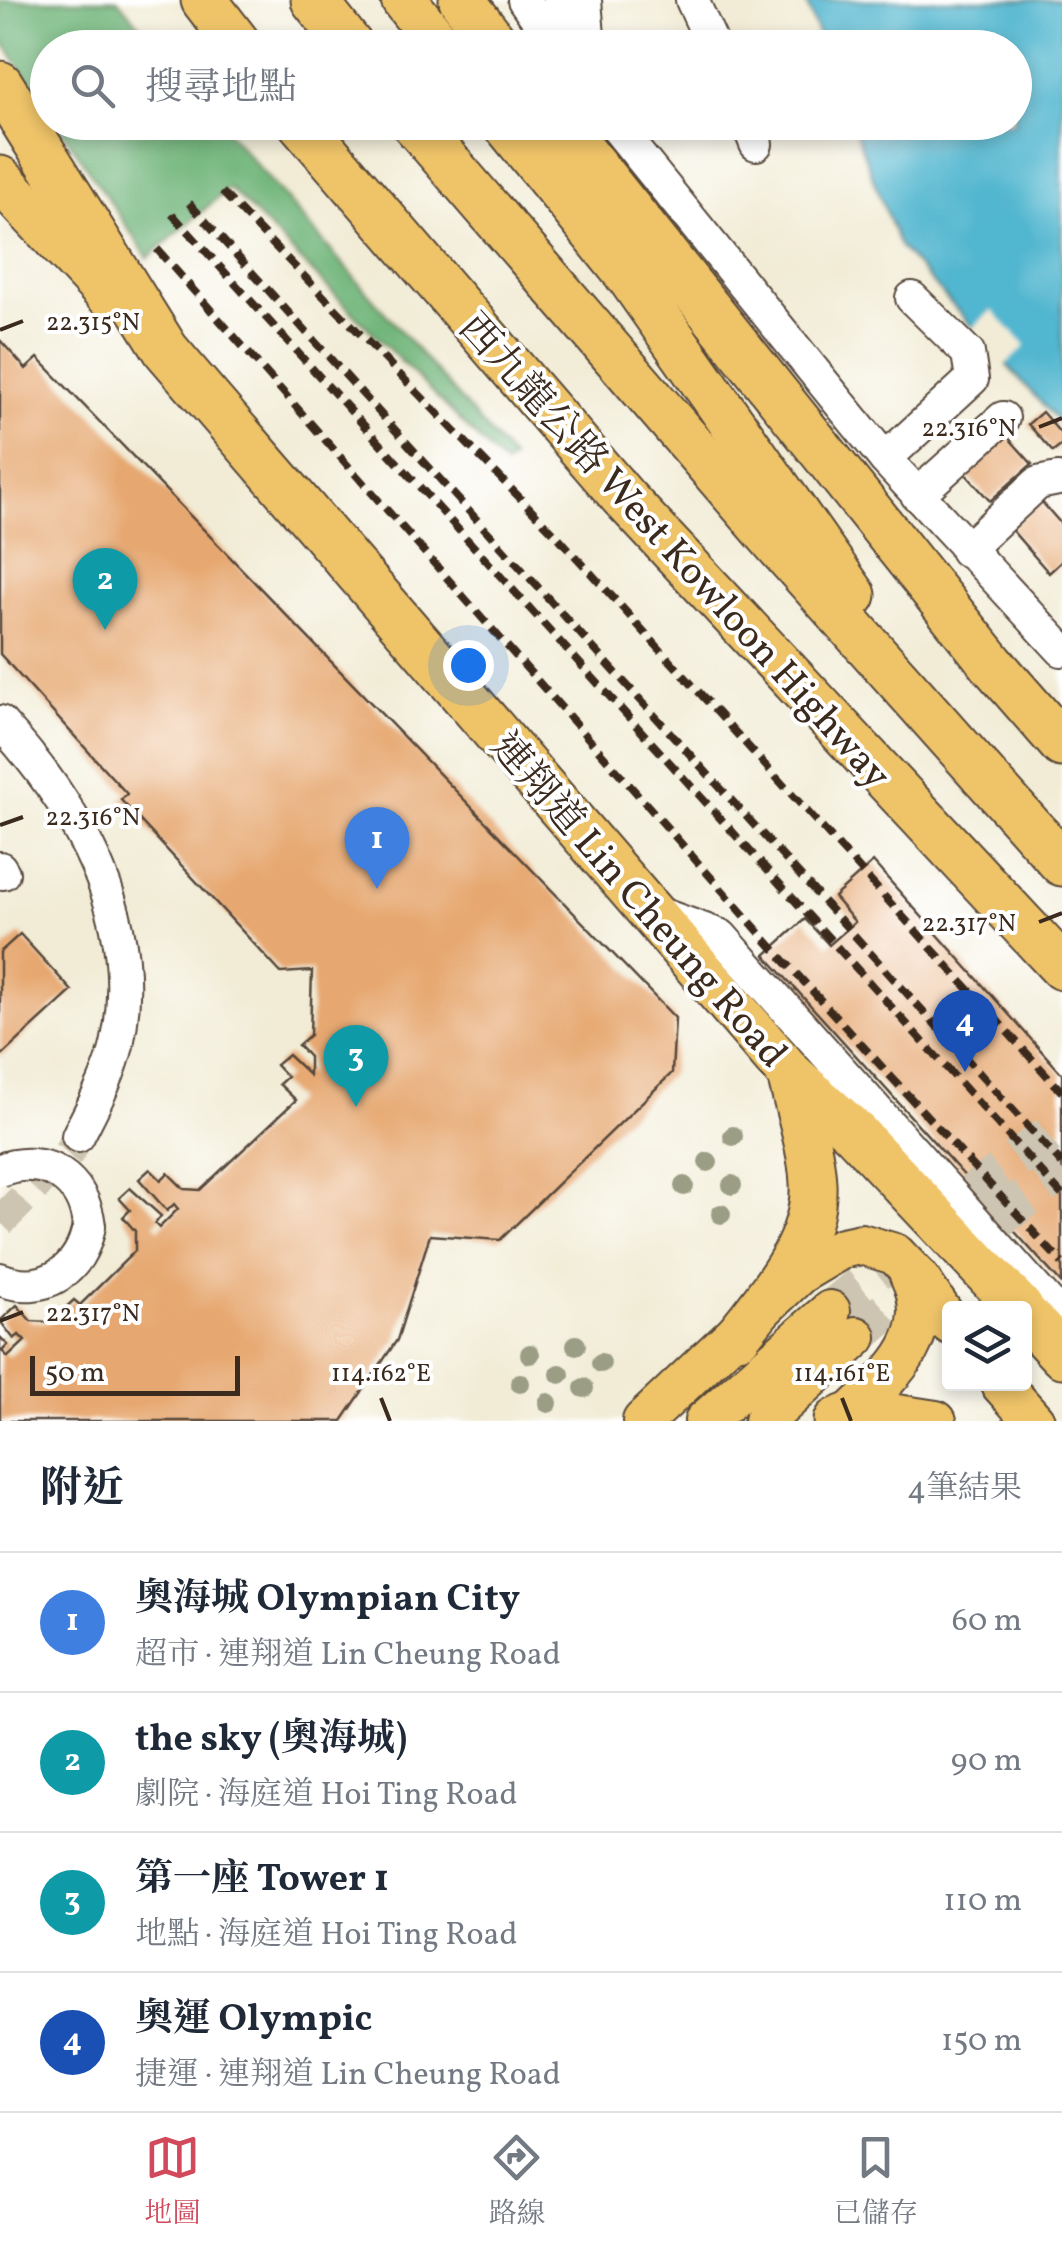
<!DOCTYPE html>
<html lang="zh-TW">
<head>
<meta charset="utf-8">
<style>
  :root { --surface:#fff; --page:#f2f2f3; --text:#1f2937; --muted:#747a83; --line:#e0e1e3; --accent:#d1495b }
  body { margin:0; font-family:Vollkorn,"Noto Serif TC",serif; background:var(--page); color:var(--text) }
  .controls { position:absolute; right:30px; bottom:30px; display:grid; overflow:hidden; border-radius:10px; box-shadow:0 5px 15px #0003 }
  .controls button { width:90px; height:90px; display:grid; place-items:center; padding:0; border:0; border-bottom:2px solid var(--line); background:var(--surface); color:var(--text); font:50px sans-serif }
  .scale { position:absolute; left:30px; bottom:25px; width:210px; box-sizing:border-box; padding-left:10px; border:5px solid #3b2a1e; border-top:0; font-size:28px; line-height:35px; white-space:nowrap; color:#3b2a1e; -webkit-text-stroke:8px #fff; paint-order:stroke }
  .you { position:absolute; left:468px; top:665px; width:35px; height:35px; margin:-25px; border:8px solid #fff; border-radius:50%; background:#1a73e8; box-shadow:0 0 0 15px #1a73e833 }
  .badge { display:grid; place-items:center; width:65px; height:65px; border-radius:50%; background:var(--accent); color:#fff; font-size:32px; font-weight:700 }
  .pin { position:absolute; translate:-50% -82px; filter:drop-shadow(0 2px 5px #0008) }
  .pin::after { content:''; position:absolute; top:52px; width:35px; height:30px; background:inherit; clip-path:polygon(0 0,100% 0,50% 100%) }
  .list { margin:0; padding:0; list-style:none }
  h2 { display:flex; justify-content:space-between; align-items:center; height:130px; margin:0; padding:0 40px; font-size:42px }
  h2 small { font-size:32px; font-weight:400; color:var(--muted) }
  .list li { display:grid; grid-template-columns:65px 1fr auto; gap:30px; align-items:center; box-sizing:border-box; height:140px; padding:0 40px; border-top:2px solid var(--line) }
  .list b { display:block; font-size:38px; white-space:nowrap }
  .list p { margin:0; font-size:32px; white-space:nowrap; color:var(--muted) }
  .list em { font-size:32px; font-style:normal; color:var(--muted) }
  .icon { flex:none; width:55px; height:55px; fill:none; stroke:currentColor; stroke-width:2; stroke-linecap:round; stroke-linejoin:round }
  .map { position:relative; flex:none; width:1062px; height:1421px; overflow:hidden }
  .search { position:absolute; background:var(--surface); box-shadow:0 5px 15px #0003; left:30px; right:30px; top:30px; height:110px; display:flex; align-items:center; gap:25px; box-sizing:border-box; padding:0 35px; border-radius:55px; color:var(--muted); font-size:38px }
  .sheet { height:690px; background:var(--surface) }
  nav { display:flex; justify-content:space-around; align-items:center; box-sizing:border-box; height:140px; border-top:2px solid var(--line); background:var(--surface); font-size:28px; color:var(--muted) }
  nav a { display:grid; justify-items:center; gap:5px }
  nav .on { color:var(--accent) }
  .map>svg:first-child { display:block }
  .forest { fill:#72b67b; stroke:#56704c; stroke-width:2.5 }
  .water { fill:#51b6cf; stroke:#467076; stroke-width:2.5 }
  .pier { fill:#f2ecd6 }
  .building { fill:#e6a770 }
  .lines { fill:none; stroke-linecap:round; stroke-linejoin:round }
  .minor-tunnel { stroke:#cdc5b1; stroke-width:32; stroke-dasharray:32 16; stroke-linecap:butt }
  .major-tunnel { stroke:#cdc5b1; stroke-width:40; stroke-dasharray:40 20; stroke-linecap:butt }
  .minor-casing { stroke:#56473a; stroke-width:36 }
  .major-casing { stroke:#56473a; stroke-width:44 }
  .highway-casing { stroke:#56473a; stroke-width:49 }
  .minor { stroke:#fff; stroke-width:32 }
  .major { stroke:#efc469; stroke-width:40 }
  .highway { stroke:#efc469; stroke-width:45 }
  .rail { stroke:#3b2a1e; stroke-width:8; stroke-dasharray:15 8; stroke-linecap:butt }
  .minor-bridge-casing { stroke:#56473a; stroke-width:36; stroke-linecap:butt }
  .minor-bridge { stroke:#fff; stroke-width:32 }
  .tree { fill:#9b9d84 }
  .ticks { fill:none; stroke:#3b2a1e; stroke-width:4 }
  .labels { text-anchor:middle; stroke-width:8; stroke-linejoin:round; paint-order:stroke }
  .street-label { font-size:40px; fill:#3b2a1e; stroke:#fff }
  .ticks-label { font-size:25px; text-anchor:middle; fill:#3b2a1e; stroke:#fff; stroke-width:8; stroke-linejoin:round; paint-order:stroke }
</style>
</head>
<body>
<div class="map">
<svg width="1062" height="1421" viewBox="0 0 1062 1421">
  <rect width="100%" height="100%" fill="#fff"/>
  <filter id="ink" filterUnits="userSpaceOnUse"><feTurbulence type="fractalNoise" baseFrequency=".01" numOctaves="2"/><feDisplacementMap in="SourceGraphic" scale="20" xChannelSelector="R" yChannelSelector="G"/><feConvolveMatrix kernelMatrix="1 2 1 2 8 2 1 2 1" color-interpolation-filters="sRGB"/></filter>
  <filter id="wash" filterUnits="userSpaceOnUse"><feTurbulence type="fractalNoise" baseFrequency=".0048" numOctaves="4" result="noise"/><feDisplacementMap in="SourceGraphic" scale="40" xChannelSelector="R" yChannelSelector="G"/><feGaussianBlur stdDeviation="2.25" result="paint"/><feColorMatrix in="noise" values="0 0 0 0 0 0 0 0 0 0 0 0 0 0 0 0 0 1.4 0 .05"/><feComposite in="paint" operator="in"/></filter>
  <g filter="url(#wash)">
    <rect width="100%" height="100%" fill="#f2ecd6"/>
    <g class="forest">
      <polygon points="0,0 118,0 158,47 48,48 47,108 0,37"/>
      <polygon points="57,123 220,123 512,459 505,466 229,188 148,258"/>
    </g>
    <polygon class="water" points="805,0 1062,0 1062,426 899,246 852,123 1014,122 1014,48 823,47"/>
    <polygon class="pier" points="992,310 1026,346 1002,368 969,331"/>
    <g id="blocks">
      <g class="building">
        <polygon points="0,340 26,369 38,358 675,1018 672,1073 500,1240 430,1235 397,1340 342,1421 0,1421 0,1337 8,1345 2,1351 8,1357 25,1341 19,1335 14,1339 0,1321 17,1305 31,1321 50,1322 74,1300 80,1305 135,1251 135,1231 123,1217 130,1210 119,1198 130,1188 161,1216 155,1224 159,1228 178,1209 174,1204 167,1211 139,1179 150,1169 161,1180 168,1173 184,1189 200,1190 296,1100 279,1084 287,1077 276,1065 288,1055 309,1075 309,1057 298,1045 310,1035 312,971 281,973 121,800 127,794 0,654"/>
        <polygon points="1042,412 1062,435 1062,445 1053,452 1028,424"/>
        <polygon points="998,426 1032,464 990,501 956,463"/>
        <polygon points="1041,501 1062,525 1062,561 1049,573 1010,528"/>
        <polygon points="873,862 1062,1074 1062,1284 765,955 805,919 829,945 855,922 834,897"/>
        <polygon points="20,934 72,991 0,1057 0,952"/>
      </g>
    </g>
  </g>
  <g filter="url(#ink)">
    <use href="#blocks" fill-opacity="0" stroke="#56473a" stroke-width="2.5"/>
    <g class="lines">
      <polyline class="minor-tunnel" points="0,1222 69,1152 78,1136"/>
      <g class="major-tunnel">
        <polyline points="830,1311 933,1224 1062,1125"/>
        <polyline points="856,1337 956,1251 1062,1170"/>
      </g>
      <g class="minor-casing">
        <g id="minor">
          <polyline points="524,0 558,48"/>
          <polyline points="560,0 567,48"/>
          <polyline points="585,0 589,48"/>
          <polyline points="692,0 714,48"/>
          <polyline points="612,122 885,459 1062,650"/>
          <polyline points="747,122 756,144"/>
          <polyline points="885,459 972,379 968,353 912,298"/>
          <polyline points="917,495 1003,418"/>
          <polyline points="966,550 1038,483 1058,479"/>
          <path d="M0,722C80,810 144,922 117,1045C110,1076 92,1108 78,1136"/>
          <polyline points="0,868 3,873"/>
          <polyline points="652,911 721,936 1062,1318"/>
          <path d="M0,1279C44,1296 81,1271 89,1226"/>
        </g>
      </g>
      <g class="major-casing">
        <g id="major">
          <polyline points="1001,1384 1034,1421"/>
          <path d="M847,1417C888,1378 940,1337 910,1275"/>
          <polyline points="847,1417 897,1415 936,1421"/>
          <polyline points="643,1421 800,1273 842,1248 861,1244 895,1254 919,1279 950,1324"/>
          <polyline points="705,1421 830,1311"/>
          <polyline points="764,1421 856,1337"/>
        </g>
      </g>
      <g class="highway-casing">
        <g id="highway">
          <polyline points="204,0 241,48"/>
          <polyline points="314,0 352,48"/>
          <polyline points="404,0 442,48"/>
          <polyline points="462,0 499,48"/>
          <polyline points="0,84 166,350 790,1074 854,1132 1020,1308"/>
          <polyline points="300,122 623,497 1062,967"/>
          <polyline points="413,122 777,544 1062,863"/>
          <polyline points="504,122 631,279 853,595"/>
          <polyline points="559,122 992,664 1062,744"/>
          <polyline points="0,179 107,293"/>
          <polyline points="1024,1314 1062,1355"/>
          <path d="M738,1335C772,1292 816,1241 813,1183C811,1147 798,1109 790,1074"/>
          <polyline points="837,1421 847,1417"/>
        </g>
      </g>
      <use href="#minor" class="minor"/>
      <use href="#major" class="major"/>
      <use href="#highway" class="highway"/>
      <g class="rail">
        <polyline points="222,192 558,537 1062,1092"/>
        <polyline points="189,203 1062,1164"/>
        <polyline points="172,214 1062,1195"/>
        <polyline points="157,249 782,958 1062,1263"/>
      </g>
      <g class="minor-bridge-casing">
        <path id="minor-bridge" d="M0,1170C46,1153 84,1179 89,1226"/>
      </g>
      <use href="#minor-bridge" class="minor-bridge"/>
    </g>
    <g class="tree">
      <circle cx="733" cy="1136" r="10"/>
      <circle cx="708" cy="1162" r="10"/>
      <circle cx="732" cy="1185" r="10"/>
      <circle cx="684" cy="1186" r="10"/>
      <circle cx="721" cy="1214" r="10"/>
      <circle cx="576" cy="1345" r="10"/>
      <circle cx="530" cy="1354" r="10"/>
      <circle cx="601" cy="1363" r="10"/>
      <circle cx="560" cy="1374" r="10"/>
      <circle cx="520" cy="1383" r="10"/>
      <circle cx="584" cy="1388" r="10"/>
      <circle cx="548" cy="1403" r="10"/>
    </g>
  </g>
  <path class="ticks" d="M0,330L23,321M1039,427L1062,418M0,825L23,817M1039,922L1062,913M0,1321L23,1312M381,1398L390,1421M842,1398L851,1421"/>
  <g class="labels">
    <g class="street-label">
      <text transform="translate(676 550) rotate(48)" y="14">西九龍公路 West Kowloon Highway</text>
      <text transform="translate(640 899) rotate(49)" y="14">連翔道 Lin Cheung Road</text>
    </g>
  </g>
  <g class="ticks-label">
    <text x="93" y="330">22.315°N</text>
    <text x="969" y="436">22.316°N</text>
    <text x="93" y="825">22.316°N</text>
    <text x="969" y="931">22.317°N</text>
    <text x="93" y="1321">22.317°N</text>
    <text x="381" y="1381">114.162°E</text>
    <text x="842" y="1381">114.161°E</text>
  </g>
</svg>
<div class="controls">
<button><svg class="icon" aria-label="layers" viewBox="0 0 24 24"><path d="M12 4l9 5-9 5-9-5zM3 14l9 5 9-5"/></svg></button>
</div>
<div class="scale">50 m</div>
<div class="you"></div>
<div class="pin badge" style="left:377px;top:889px;background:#3f7fe0">1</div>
<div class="pin badge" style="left:105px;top:630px;background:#0f9aa8">2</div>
<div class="pin badge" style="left:356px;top:1107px;background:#0f9aa8">3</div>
<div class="pin badge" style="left:965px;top:1072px;background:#1a4fb4">4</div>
<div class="search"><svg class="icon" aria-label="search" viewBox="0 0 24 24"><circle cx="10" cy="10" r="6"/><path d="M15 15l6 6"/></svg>搜尋地點</div>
</div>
<section class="sheet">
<h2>附近<small>4筆結果</small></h2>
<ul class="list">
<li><span class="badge" style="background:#3f7fe0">1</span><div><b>奧海城 Olympian City</b><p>超市 · 連翔道 Lin Cheung Road</p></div><em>60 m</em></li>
<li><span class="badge" style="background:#0f9aa8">2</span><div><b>the sky (奧海城)</b><p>劇院 · 海庭道 Hoi Ting Road</p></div><em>90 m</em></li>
<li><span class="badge" style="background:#0f9aa8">3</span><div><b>第一座 Tower 1</b><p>地點 · 海庭道 Hoi Ting Road</p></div><em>110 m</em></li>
<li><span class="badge" style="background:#1a4fb4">4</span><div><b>奧運 Olympic</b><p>捷運 · 連翔道 Lin Cheung Road</p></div><em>150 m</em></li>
</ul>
</section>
<nav>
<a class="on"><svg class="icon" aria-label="map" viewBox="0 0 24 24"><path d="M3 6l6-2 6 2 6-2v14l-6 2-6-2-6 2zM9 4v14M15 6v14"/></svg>地圖</a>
<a><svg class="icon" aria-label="directions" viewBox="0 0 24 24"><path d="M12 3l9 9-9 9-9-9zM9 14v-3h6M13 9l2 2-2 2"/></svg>路線</a>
<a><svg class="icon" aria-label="saved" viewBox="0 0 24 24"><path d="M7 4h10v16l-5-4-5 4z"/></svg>已儲存</a>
</nav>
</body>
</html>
